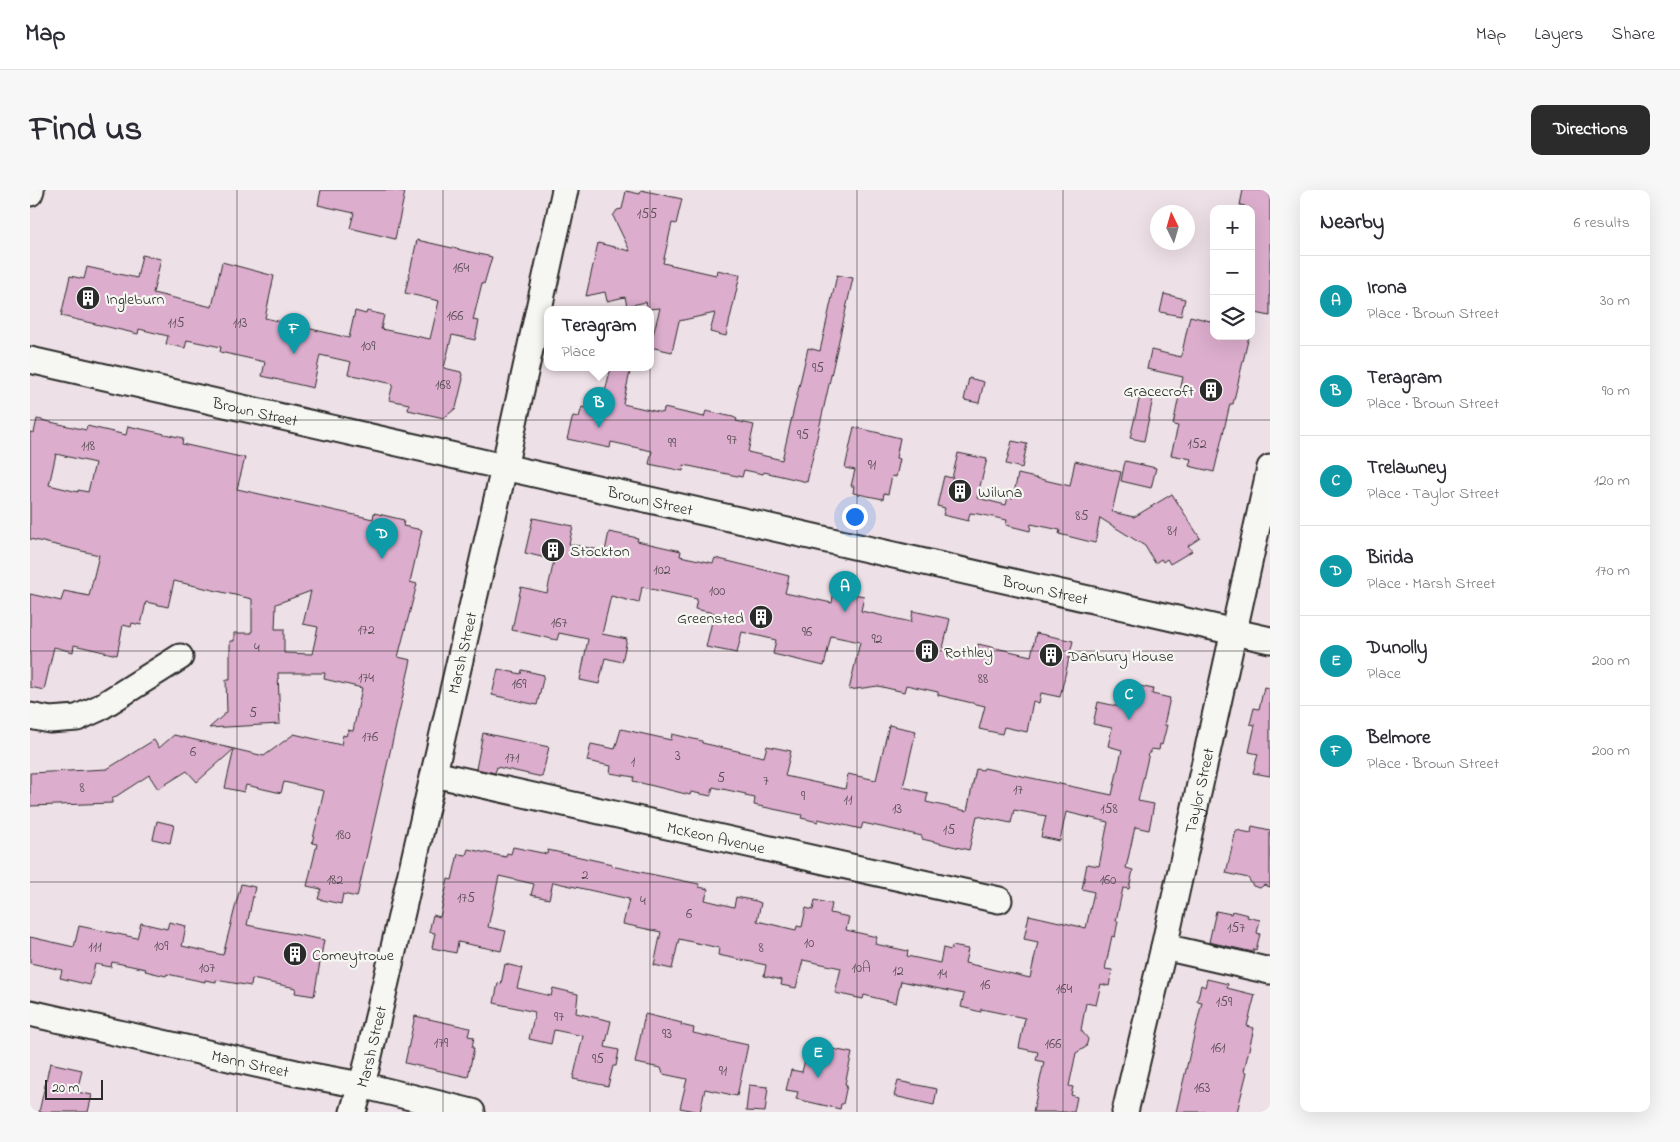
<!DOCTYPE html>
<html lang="en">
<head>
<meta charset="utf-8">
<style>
  :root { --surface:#fff; --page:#f7f7f7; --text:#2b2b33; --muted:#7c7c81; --line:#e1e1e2; --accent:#2b2b2b }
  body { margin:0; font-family:"Indie Flower",sans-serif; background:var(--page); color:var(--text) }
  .controls { position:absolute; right:15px; top:15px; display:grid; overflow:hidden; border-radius:10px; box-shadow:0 5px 20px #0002 }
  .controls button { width:45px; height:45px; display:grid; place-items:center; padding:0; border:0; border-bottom:1px solid var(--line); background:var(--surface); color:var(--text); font:25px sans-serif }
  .compass { position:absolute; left:1120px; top:15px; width:45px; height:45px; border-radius:50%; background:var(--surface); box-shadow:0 5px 20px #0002; rotate:355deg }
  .scale { position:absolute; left:15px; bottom:12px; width:58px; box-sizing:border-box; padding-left:5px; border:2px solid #2b2b2b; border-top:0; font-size:14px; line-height:18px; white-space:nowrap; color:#2b2b2b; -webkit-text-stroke:4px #f6f6f2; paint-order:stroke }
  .you { position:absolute; left:824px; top:326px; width:18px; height:18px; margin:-12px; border:4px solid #fff; border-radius:50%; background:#1a73e8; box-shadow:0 0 0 8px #1a73e833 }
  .badge { display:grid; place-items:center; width:32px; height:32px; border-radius:50%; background:var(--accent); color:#fff; font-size:16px; font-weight:700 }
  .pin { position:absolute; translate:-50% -41px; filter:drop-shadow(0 1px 2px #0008) }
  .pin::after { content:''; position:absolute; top:26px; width:18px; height:15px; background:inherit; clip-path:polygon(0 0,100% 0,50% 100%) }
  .popup { position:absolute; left:514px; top:116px; width:110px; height:65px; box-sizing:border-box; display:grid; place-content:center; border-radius:10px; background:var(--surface); filter:drop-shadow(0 1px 4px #0005); font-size:16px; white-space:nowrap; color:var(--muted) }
  .popup b { font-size:19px; color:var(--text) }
  .popup::after { content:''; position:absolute; left:50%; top:100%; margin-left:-10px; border:10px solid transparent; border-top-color:var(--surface) }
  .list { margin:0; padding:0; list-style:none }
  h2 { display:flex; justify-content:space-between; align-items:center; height:65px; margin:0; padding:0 20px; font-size:21px }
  h2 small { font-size:16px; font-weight:400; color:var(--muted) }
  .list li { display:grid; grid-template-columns:32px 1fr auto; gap:15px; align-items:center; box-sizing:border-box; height:90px; padding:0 20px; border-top:1px solid var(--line) }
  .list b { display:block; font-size:19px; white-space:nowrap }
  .list p { margin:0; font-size:16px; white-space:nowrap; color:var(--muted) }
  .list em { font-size:16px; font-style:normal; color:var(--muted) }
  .icon { flex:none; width:28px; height:28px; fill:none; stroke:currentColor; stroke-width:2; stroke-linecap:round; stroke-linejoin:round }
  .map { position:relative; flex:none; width:1240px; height:922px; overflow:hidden; border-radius:10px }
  header { display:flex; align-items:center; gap:30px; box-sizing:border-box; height:70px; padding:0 25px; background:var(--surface); border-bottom:1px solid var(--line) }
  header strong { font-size:24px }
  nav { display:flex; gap:28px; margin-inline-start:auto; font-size:18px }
  .intro { display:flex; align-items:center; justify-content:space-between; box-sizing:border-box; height:120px; padding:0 30px }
  h1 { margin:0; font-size:35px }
  .button { padding:12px 22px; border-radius:10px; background:var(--accent); color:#fff; font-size:18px; font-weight:700 }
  main { display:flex; gap:30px; padding:0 30px }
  aside { flex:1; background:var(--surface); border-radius:10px; box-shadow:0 5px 20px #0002 }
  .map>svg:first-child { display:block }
  .building { fill:#dcadcd; stroke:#2b2b2b; fill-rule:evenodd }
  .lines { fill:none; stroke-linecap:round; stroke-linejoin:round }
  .minor-casing { stroke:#2b2b2b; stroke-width:29 }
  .minor { stroke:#f6f6f2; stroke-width:25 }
  .grid { fill:none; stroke:#2b2b2b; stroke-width:1; stroke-opacity:0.55 }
  .labels { text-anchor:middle; stroke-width:4.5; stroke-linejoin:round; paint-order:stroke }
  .number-label { font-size:14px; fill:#574c54 }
  .poi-label { font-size:16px; fill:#2b2b2b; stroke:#f6f6f2; text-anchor:start }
  .street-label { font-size:16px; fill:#2b2b2b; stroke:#f6f6f2 }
</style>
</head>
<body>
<header>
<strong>Map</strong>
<nav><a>Map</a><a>Layers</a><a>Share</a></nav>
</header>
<div class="intro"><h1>Find us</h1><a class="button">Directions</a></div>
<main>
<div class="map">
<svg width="1240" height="922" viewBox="0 0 1240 922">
  <rect width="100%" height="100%" fill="#eee0e7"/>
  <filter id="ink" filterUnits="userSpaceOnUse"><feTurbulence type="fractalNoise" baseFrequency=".02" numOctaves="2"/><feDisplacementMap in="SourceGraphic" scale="10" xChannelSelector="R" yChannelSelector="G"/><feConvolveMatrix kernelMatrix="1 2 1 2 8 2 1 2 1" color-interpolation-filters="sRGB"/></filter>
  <g filter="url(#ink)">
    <g class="building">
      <polygon points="291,0 364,0 375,2 365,49 320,38 324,23 288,15"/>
      <polygon points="611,0 652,9 646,34 642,33 633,73 686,85 687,80 710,85 696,146 680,142 685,123 649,131 642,162 620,157 630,118 618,119 616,112 597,116 595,107 577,111 575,102 556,106 568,53 600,61 583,26 587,20 592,19 596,1 610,4"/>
      <polygon points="1213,0 1240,0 1240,126 1221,122 1221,19 1214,19 1215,16 1210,15"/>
      <polygon points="387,50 462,67 454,94 452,93 443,130 449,131 445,150 422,145 414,178 431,182 433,189 426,218 414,228 378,220 379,214 359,210 363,194 318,184 321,172 290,165 283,198 232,186 235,172 190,162 191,157 157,150 155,158 136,154 138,146 109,139 108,144 31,126 40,86 54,89 57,77 107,88 112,65 131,69 123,103 182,117 192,72 244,86 235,128 319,148 325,121 336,124 337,121 354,125 351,139 400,149 409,111 375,103"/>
      <polygon points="807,85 823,88 777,292 734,282 733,284 714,280 712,287 654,275 653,281 619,274 622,261 581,252 580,258 537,249 543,226 549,227 552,217 566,220 568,213 572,214 581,177 601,177 593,214 633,223 634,218 674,227 676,221 703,227 707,229 706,231 724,235 718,262 752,270 778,158 790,161"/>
      <polygon points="1134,104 1155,109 1151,126 1130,122"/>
      <polygon points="1160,126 1184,132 1184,146 1219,146 1203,214 1200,214 1184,282 1159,276 1161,269 1141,265 1148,236 1143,235 1153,187 1117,179 1121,160 1151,167"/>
      <polygon points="939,188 954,192 949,213 934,210"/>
      <polygon points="1110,206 1123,208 1114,251 1100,248"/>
      <path d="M7,229L56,240L57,236L96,245L98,236L153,248L152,254L215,268L207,299L343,329L344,323L374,330L373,336L392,340L380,392L387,394L368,467L381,470L327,707L313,704L311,714L288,709L291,699L277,696L287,654L282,653L294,601L254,592L251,603L216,595L214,602L195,598L204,559L167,592L157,581L128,599L119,585L82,609V613L0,616V583L77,579L124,550L129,558L144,545L234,566L264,544L311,555L313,545L316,546L318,540L323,541L332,498L294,489L295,483H248L250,534L179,538L197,522L196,490H200V451H204V443H222V409L144,391L138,417L116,412L111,435L102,433L101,437L93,435L87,465L44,455L43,462L24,457L14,500L0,497V404L31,411L34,401L59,406L69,365L0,349V242L4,243ZM26,264L65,273L58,302L48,300V302L19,295ZM281,401L273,434L288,437L282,464L254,463V439H245L246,414Z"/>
      <polygon points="824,237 870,248 866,268 870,269 866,287 862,286 858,304 854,303 853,309 823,303 824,296 821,296 825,280 815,278"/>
      <polygon points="982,251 997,254 992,278 976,274"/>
      <polygon points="928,263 957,269 947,308 976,315 978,307 983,308 988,284 1040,296 1045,271 1091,282 1082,322 1104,327 1142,304 1170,348 1158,356 1162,361 1140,374 1137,369 1133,372 1131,369 1125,373 1115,356 1070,328 1065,353 1029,344 1030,340 1001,334 1000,341 976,335 977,330 948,324 940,323 938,331 913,325 915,318 907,316 914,286 922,288"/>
      <polygon points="1095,271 1126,278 1121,298 1091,291"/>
      <polygon points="503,328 543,336 539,354 575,361 579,342 608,348 607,351 651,361 650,366 683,373 685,368 759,386 755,403 802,413 804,400 834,406 831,421 881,432 883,421 920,429 913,458 946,465 948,454 1001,466 1006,443 1043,451 1030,507 1011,503 1009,513 1003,511 997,542 974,537 972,544 949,539 955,516 908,505 908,502 876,495 874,502 848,496 819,500 830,452 801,446 794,476 743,464 746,450 712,442 707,463 676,457 684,423 665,419 667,409 612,397 609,413 581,406 572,444 597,449 592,472 575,468 569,494 550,490 558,449 529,443 527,450 482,440 491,397 517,403 524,370 495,363"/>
      <polygon points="468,479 491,484 492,480 514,485 507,515 462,505"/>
      <polygon points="1096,493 1123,499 1122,504 1140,508 1134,535 1137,535 1132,555 1130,554 1129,560 1121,559 1121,563 1119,563 1108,611 1124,614 1119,640 1105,637 1096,678 1103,680 1099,699 1093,698 1086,731 1088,731 1085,747 1082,746 1075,779 1082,780 1079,796 1071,794 1066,815 1056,813 1051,840 1058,849 1056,857 1046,863 1039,896 1043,897 1041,905 1047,907 1044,922 1003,922 1014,872 1006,870 1008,862 989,858 995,828 951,819 951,822 931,817 934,804 871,791 866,813 834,805 833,809 805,803 811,778 773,770 766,798 751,795 752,790 734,786 736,775 688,765 689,758 649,749 642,779 624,775 631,742 593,734 599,709 523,692 519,709 501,705 504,694 469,686 458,737 476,741 471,761 428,752 426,763 402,758 405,743 399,742 403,725 410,727 418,689 422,690 428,664 436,665 438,659 476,667 477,663 481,664 483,657 517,664 518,660 582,674 581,676 669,694 669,697 678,699 675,710 704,717 706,707 726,711 731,713 727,731 766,740 767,736 772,737 776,718 783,720 785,710 802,714 800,723 819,727 816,740 847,747 845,754 878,761 877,766 910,773 913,758 921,760 922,756 938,759 935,773 1000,788 1008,752 994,749 999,725 1056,738 1064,702 1052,699 1057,674 1069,676 1078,632 1036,622 1030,651 1011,647 1016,626 984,620 981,633 947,626 939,660 892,649 892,646 833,633 831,639 788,629 788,632 771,628 772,625 724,615 725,608 715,606 716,604 683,597 681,606 661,602 660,605 603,591 604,587 580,583 581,576 557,571 561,554 585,559 591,539 641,550 642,544 672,551 672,553 734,567 737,556 761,561 755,586 815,599 818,584 846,590 859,535 886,541 873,597 898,603 896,612 937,621 946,579 953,580 954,578 1082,605 1092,560 1078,556 1082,538 1063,534 1068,512 1091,517"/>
      <polygon points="1234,497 1240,498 1240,586 1223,583 1228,564 1219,562 1225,535 1220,534 1224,518 1229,519"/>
      <polygon points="453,543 519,557 512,587 467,577 465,583 446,579"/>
      <polygon points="127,631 144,635 140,653 123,649"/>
      <polygon points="1222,636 1240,640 1240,697 1234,695 1230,698 1223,696 1218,688 1196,683 1206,640 1221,643"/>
      <polygon points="211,694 225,697 217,735 294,750 284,806 265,803 266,798 222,789 221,796 186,790 186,792 175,790 175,792 137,784 136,786 115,781 116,779 82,772 81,777 65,774 60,795 30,788 32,780 0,773 0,747 44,757 49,736 107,748 111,733 137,739 139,732 156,736 152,756 193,765"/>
      <polygon points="1186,721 1201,724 1202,721 1218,725 1217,727 1230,730 1227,743 1230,744 1226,760 1224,759 1223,762 1179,752"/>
      <polygon points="475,774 492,778 487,798 521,806 523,798 548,804 546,823 581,831 575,857 589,860 586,876 583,876 578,896 543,889 553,846 524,840 521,854 499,849 505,822 464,813 468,793 471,794"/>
      <polygon points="1177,789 1198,794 1197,798 1225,805 1217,836 1224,838 1214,881 1217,882 1207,922 1146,922 1172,812 1167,811 1171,795 1175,797"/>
      <polygon points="615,824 652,833 651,835 664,838 663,843 718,855 707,906 675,899 670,922 650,918 657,889 633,884 631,878 605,873"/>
      <polygon points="385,826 440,838 438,846 444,847 442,858 444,858 438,887 375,873"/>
      <polygon points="779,854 822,863 815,894 817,895 813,914 811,914 810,919 766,909 768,902 756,900 761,880 772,882"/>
      <polygon points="20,873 52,880 47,902 62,905 58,922 9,922"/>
      <polygon points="868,891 907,899 904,915 864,906"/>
      <polygon points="719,895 738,897 735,922 716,921"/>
    </g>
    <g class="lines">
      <g class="minor-casing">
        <g id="minor">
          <polyline points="0,3 1,0"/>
          <path id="s1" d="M0,170L1240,450"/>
          <polyline points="0,526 20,530 47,528 69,518 150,467"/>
          <path id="s2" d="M404,584L969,710"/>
          <polyline points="1134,757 1240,781"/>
          <path id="s3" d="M0,823L266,883L331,895L442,922"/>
          <path id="s4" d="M323,922L336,879L474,278L535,0"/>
          <path id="s5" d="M1095,922L1134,757L1240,278"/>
        </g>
      </g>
      <use href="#minor" class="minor"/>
    </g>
  </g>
  <path class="grid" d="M207,0V922M413,0V922M620,0V922M827,0V922M1033,0V922M0,230H1240M0,461H1240M0,692H1240"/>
  <defs>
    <g id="building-disc" transform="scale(1.25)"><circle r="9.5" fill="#2b2b2b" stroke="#f6f6f2"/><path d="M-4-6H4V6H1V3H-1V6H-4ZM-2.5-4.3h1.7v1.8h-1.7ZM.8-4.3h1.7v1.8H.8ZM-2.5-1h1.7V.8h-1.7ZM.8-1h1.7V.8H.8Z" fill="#fff"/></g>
  </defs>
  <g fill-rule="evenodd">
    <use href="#building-disc" x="58" y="108"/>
    <use href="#building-disc" x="1181" y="200"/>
    <use href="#building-disc" x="930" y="301"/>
    <use href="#building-disc" x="523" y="360"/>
    <use href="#building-disc" x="731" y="427"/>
    <use href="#building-disc" x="897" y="461"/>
    <use href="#building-disc" x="1021" y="465"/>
    <use href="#building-disc" x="265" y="764"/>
  </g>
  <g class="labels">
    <g class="number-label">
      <text x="617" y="28">155</text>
      <text x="431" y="82">164</text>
      <text x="425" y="130">166</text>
      <text x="146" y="137">115</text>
      <text x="210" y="137">113</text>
      <text x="338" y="160">109</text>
      <text x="788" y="182">95</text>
      <text x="413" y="199">168</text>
      <text x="773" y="249">95</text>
      <text x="702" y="254">97</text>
      <text x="642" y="257">99</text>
      <text x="1167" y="258">152</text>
      <text x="58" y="260">118</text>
      <text x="842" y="279">91</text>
      <text x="1052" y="330">85</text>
      <text x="1142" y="345">81</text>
      <text x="632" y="384">102</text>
      <text x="687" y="405">100</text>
      <text x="529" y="437">167</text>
      <text x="336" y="444">172</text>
      <text x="777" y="446">96</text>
      <text x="847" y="453">92</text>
      <text x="227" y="462">4</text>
      <text x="336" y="492">174</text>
      <text x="953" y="493">88</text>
      <text x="489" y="498">169</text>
      <text x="223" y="527">5</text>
      <text x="340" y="551">176</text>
      <text x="163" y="566">6</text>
      <text x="648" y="570">3</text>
      <text x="482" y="572">171</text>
      <text x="603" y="576">1</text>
      <text x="691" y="592">5</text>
      <text x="736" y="595">7</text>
      <text x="52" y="602">8</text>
      <text x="988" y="604">17</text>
      <text x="773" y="610">9</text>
      <text x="818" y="614">11</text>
      <text x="867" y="623">13</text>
      <text x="1079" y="623">158</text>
      <text x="919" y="644">15</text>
      <text x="313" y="649">180</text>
      <text x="555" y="689">2</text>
      <text x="305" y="694">182</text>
      <text x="1078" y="694">160</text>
      <text x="436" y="712">175</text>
      <text x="613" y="715">4</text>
      <text x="659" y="728">6</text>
      <text x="1206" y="742">157</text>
      <text x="779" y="757">10</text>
      <text x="131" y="760">109</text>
      <text x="65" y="761">111</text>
      <text x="731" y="762">8</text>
      <text x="177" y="782">107</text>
      <text x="831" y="782">10A</text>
      <text x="868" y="785">12</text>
      <text x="912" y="788">14</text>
      <text x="955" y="799">16</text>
      <text x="1034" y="803">164</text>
      <text x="1194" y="816">159</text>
      <text x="529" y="831">97</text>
      <text x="637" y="848">93</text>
      <text x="411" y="857">179</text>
      <text x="1023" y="858">166</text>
      <text x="1188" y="862">161</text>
      <text x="568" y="873">95</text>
      <text x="693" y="885">91</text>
      <text x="1172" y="902">163</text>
    </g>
    <g class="poi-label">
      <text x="76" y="114">Ingleburn</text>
      <text x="1164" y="206" text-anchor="end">Gracecroft</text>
      <text x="948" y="307">Wiluna</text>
      <text x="540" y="366">Stockton</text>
      <text x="714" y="433" text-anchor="end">Greensted</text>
      <text x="914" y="467">Rothley</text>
      <text x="1038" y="471">Danbury House</text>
      <text x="282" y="770">Comeytrowe</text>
    </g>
    <g class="street-label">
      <text dy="6" stroke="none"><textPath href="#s1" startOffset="231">Brown Street</textPath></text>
      <text dy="6" stroke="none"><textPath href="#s1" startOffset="636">Brown Street</textPath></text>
      <text dy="6" stroke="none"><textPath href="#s1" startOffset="1041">Brown Street</textPath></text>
      <text dy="6" stroke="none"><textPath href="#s4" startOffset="472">Marsh Street</textPath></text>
      <text dy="6" stroke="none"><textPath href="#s5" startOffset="330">Taylor Street</textPath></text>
      <text dy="6" stroke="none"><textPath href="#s2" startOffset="289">McKeon Avenue</textPath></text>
      <text dy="6" stroke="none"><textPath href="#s4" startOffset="68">Marsh Street</textPath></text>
      <text dy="6" stroke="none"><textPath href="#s3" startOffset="226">Mann Street</textPath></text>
    </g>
  </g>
</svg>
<div class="controls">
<button>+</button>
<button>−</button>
<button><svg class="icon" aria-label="layers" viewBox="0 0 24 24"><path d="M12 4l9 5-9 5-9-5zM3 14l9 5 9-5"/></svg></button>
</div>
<svg class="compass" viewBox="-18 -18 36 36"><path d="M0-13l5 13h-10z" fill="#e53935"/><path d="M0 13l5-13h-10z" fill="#7c7c81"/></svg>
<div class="scale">20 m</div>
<div class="you"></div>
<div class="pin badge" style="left:815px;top:422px;background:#0f9aa8">A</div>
<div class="pin badge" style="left:569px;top:238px;background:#0f9aa8">B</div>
<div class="popup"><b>Teragram</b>Place</div>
<div class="pin badge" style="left:1099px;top:530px;background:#0f9aa8">C</div>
<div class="pin badge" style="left:352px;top:369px;background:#0f9aa8">D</div>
<div class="pin badge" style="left:788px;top:888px;background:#0f9aa8">E</div>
<div class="pin badge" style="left:264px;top:164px;background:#0f9aa8">F</div>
</div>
<aside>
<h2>Nearby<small>6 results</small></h2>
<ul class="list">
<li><span class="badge" style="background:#0f9aa8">A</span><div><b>Irona</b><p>Place · Brown Street</p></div><em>30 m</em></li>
<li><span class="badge" style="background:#0f9aa8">B</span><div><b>Teragram</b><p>Place · Brown Street</p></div><em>90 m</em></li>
<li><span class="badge" style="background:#0f9aa8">C</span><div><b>Trelawney</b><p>Place · Taylor Street</p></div><em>120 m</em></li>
<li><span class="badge" style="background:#0f9aa8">D</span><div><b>Birida</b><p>Place · Marsh Street</p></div><em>170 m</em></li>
<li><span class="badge" style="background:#0f9aa8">E</span><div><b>Dunolly</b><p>Place</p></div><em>200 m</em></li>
<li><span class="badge" style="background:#0f9aa8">F</span><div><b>Belmore</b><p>Place · Brown Street</p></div><em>200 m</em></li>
</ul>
</aside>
</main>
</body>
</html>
